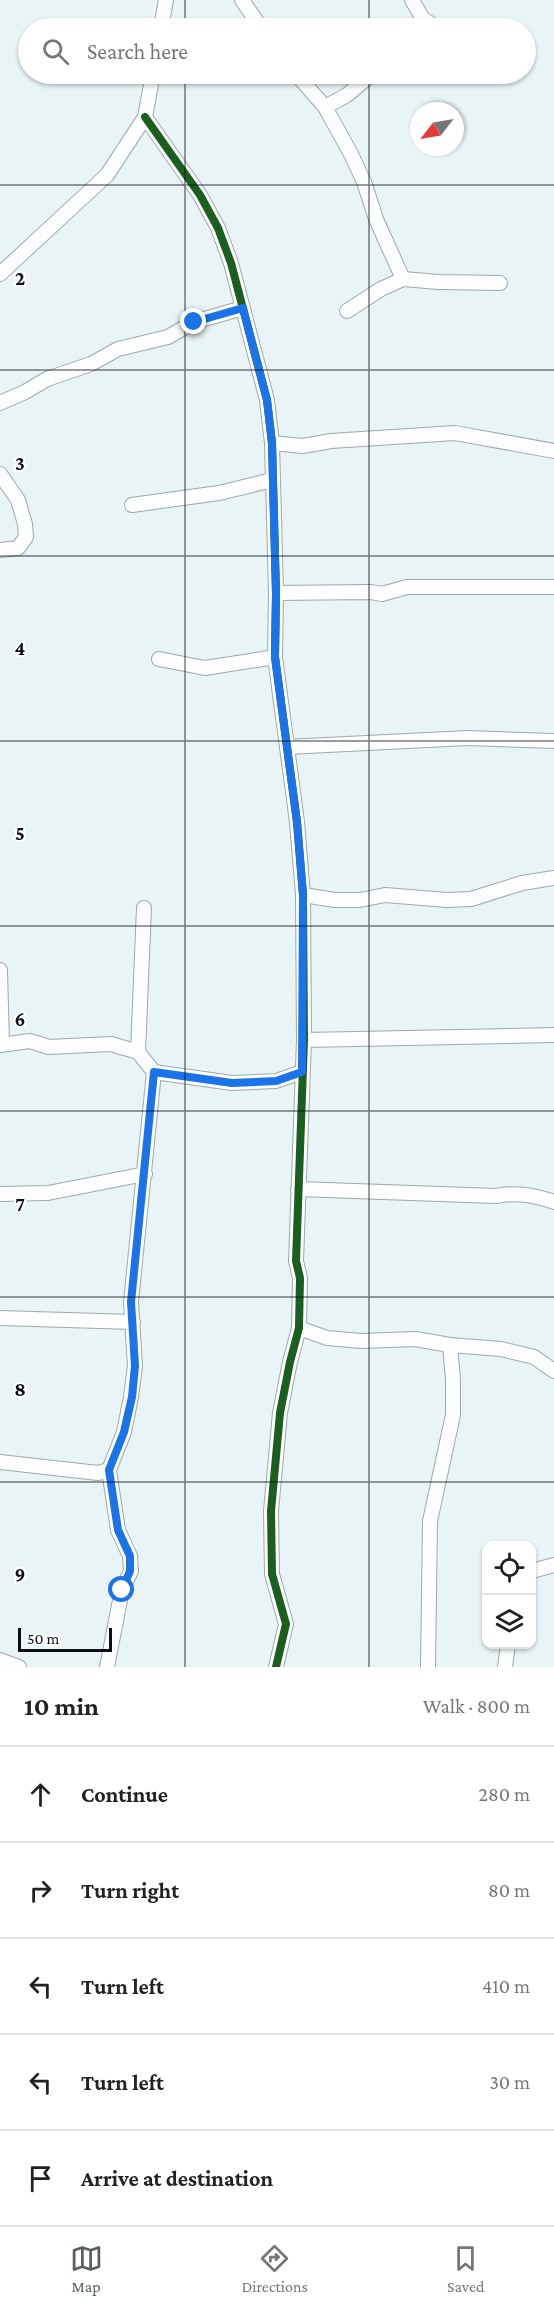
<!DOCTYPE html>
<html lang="en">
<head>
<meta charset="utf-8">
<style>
  :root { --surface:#fff; --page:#f6f6f6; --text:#222; --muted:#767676; --line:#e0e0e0; --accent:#576061 }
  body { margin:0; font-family:"Crimson Pro",serif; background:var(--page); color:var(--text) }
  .controls { position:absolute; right:18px; bottom:18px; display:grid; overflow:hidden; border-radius:12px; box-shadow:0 2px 4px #0004 }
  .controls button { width:54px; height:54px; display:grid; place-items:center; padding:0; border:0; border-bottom:2px solid var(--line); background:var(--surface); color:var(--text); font:30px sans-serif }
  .compass { position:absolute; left:410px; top:102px; width:54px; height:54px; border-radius:50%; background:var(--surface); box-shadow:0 2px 4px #0004; rotate:239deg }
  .scale { position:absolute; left:18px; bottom:15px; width:94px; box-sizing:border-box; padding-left:6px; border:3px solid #091011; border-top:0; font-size:16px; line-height:21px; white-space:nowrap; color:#091011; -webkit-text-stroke:4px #fff; paint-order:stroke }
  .stop { position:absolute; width:18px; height:18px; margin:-14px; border:4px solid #1a73e8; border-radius:50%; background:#fff }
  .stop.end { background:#1a73e8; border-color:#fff; box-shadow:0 2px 6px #0008 }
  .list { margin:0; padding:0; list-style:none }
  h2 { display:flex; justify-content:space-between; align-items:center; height:78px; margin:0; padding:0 24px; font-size:26px }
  h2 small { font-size:20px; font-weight:400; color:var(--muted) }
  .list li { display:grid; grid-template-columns:39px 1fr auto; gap:18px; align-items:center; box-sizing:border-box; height:96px; padding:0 24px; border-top:2px solid var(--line) }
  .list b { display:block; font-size:22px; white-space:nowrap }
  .list em { font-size:20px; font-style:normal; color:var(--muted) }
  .icon { flex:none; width:33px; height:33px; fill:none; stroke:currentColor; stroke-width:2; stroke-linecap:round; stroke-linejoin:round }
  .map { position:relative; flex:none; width:554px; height:1667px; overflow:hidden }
  .search { position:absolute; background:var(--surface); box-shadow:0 2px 4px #0004; left:18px; right:18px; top:18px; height:66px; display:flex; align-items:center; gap:15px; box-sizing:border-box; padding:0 21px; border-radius:33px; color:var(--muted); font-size:22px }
  .sheet { height:558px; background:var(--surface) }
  nav { display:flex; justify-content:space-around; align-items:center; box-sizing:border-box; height:84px; border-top:2px solid var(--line); background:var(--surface); font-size:16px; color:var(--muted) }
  nav a { display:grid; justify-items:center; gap:3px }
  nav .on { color:var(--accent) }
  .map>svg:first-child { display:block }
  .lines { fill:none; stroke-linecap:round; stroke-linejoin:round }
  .minor-casing { stroke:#a0a8a9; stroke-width:16 }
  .minor { stroke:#fcfdfe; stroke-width:14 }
  .cycleway-casing { stroke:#fff; stroke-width:11 }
  .cycleway { stroke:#1b5e20; stroke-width:8 }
  .route { stroke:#1a73e8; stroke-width:8 }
  .grid { fill:none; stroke:#091011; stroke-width:1.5; stroke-opacity:0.55 }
  .grid-label { font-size:20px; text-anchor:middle; font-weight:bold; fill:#091011; stroke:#fff; stroke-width:4.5; stroke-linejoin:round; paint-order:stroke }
</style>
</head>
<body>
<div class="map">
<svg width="554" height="1667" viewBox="0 0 554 1667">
  <rect width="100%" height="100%" fill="#e9f4f6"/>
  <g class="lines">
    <g class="minor-casing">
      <g id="minor">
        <polyline points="242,0 261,28"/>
        <polyline points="412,0 423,19 438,28"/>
        <polyline points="161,28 166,0"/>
        <polyline points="296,74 325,107 351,154 364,182 376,219 403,279"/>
        <polyline points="325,107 347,95 372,74"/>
        <polyline points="145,117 200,195 218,228 231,263 267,400 272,443 276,593 275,657 297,822 303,895 304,1040 296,1261 300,1278 299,1328 290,1362 280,1413 271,1511 272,1574 286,1624 276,1667"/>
        <polyline points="0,274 107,175 145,117 153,74"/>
        <polyline points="347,311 381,289 403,279 439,282 500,283"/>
        <polyline points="0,403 25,392 47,379 91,364 118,349 168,337 194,322 243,308"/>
        <polyline points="272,443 303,446 331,441 455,433 554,451"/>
        <polyline points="0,474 18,500 25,524 26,537 18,548 0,550"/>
        <polyline points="132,505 219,493 272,480"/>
        <polyline points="276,593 371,592 382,594 407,587 554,587"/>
        <polyline points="159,659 205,668 275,657"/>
        <polyline points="287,747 467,738 554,741"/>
        <polyline points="303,895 335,900 360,900 385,895 447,900 471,899 522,883 554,878"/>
        <polyline points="0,970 2,1045"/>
        <polyline points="304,1040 554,1035"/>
        <polyline points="0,1045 30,1041 49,1047 111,1044 138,1052 154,1072 232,1083 276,1081 302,1072"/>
        <polyline points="138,1052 144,908"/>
        <path d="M298,1189L496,1196C517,1192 534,1195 554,1202"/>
        <polyline points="0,1194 48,1193 145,1174"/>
        <polyline points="0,1318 133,1322"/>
        <polyline points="299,1328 327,1338 361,1341 415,1339 450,1345 501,1349 534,1357 554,1371"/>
        <polyline points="0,1462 98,1473 109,1470"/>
        <polyline points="532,1571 554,1565"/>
        <polyline points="0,1660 19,1667"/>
        <polyline points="107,1667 122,1590 131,1571 130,1556 118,1530 109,1470 124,1432 131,1397 135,1366 131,1302 154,1072"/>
        <polyline points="428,1667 430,1521 453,1415 453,1380 450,1345"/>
        <polyline points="505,1667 508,1644"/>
      </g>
    </g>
    <use href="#minor" class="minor"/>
    <g class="cycleway-casing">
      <polyline id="cycleway" points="145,117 200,195 218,228 231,263 267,400 272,443 276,593 275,657 297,822 303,895 304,1040 296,1261 300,1278 299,1328 290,1362 280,1413 271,1511 272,1574 286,1624 276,1667"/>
    </g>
    <use href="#cycleway" class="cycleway"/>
  </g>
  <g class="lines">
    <polyline class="route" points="122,1590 130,1571 130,1556 118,1530 109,1470 124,1432 132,1397 135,1366 131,1302 154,1072 232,1083 276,1081 302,1072 303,895 297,822 275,657 276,593 272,443 267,400 243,308 194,322"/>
  </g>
  <path class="grid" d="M185,0V28M369,0V28M185,74V1667M369,74V1667M0,185H554M0,370H554M0,556H554M0,741H554M0,926H554M0,1111H554M0,1297H554M0,1482H554"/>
  <g class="grid-label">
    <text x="20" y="285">2</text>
    <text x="20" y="470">3</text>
    <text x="20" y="655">4</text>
    <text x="20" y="840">5</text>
    <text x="20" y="1026">6</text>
    <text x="20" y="1211">7</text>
    <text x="20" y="1396">8</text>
    <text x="20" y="1581">9</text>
  </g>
</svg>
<div class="controls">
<button><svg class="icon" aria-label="locate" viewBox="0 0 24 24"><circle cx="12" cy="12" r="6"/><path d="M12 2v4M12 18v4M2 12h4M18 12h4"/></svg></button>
<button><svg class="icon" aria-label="layers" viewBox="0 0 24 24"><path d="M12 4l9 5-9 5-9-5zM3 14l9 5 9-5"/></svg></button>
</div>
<svg class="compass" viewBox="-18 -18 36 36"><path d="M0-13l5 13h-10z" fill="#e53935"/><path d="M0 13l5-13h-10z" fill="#767676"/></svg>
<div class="scale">50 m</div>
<div class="stop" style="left:122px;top:1590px"></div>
<div class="stop end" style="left:194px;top:322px"></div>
<div class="search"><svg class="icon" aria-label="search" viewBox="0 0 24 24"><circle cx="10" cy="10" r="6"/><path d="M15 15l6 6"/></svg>Search here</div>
</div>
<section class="sheet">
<h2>10 min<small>Walk · 800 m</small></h2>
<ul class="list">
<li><svg class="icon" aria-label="ahead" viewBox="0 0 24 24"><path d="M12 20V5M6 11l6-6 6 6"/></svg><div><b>Continue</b></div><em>280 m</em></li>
<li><svg class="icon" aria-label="right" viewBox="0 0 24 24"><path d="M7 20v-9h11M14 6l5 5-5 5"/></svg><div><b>Turn right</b></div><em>80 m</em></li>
<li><svg class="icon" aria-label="left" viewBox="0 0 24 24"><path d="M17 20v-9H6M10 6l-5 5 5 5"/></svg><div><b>Turn left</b></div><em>410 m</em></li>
<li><svg class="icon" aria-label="left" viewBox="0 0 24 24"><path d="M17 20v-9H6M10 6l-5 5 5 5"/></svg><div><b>Turn left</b></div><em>30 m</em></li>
<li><svg class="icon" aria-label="arrive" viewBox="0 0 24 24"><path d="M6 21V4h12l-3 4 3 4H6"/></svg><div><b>Arrive at destination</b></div></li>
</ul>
</section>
<nav>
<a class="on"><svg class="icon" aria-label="map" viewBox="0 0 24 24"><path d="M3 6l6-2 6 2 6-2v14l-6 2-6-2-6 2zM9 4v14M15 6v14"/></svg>Map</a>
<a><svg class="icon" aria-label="directions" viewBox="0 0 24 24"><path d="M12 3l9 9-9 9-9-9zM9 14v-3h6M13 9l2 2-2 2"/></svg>Directions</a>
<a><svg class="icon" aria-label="saved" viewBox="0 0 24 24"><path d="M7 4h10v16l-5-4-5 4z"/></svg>Saved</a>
</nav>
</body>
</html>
